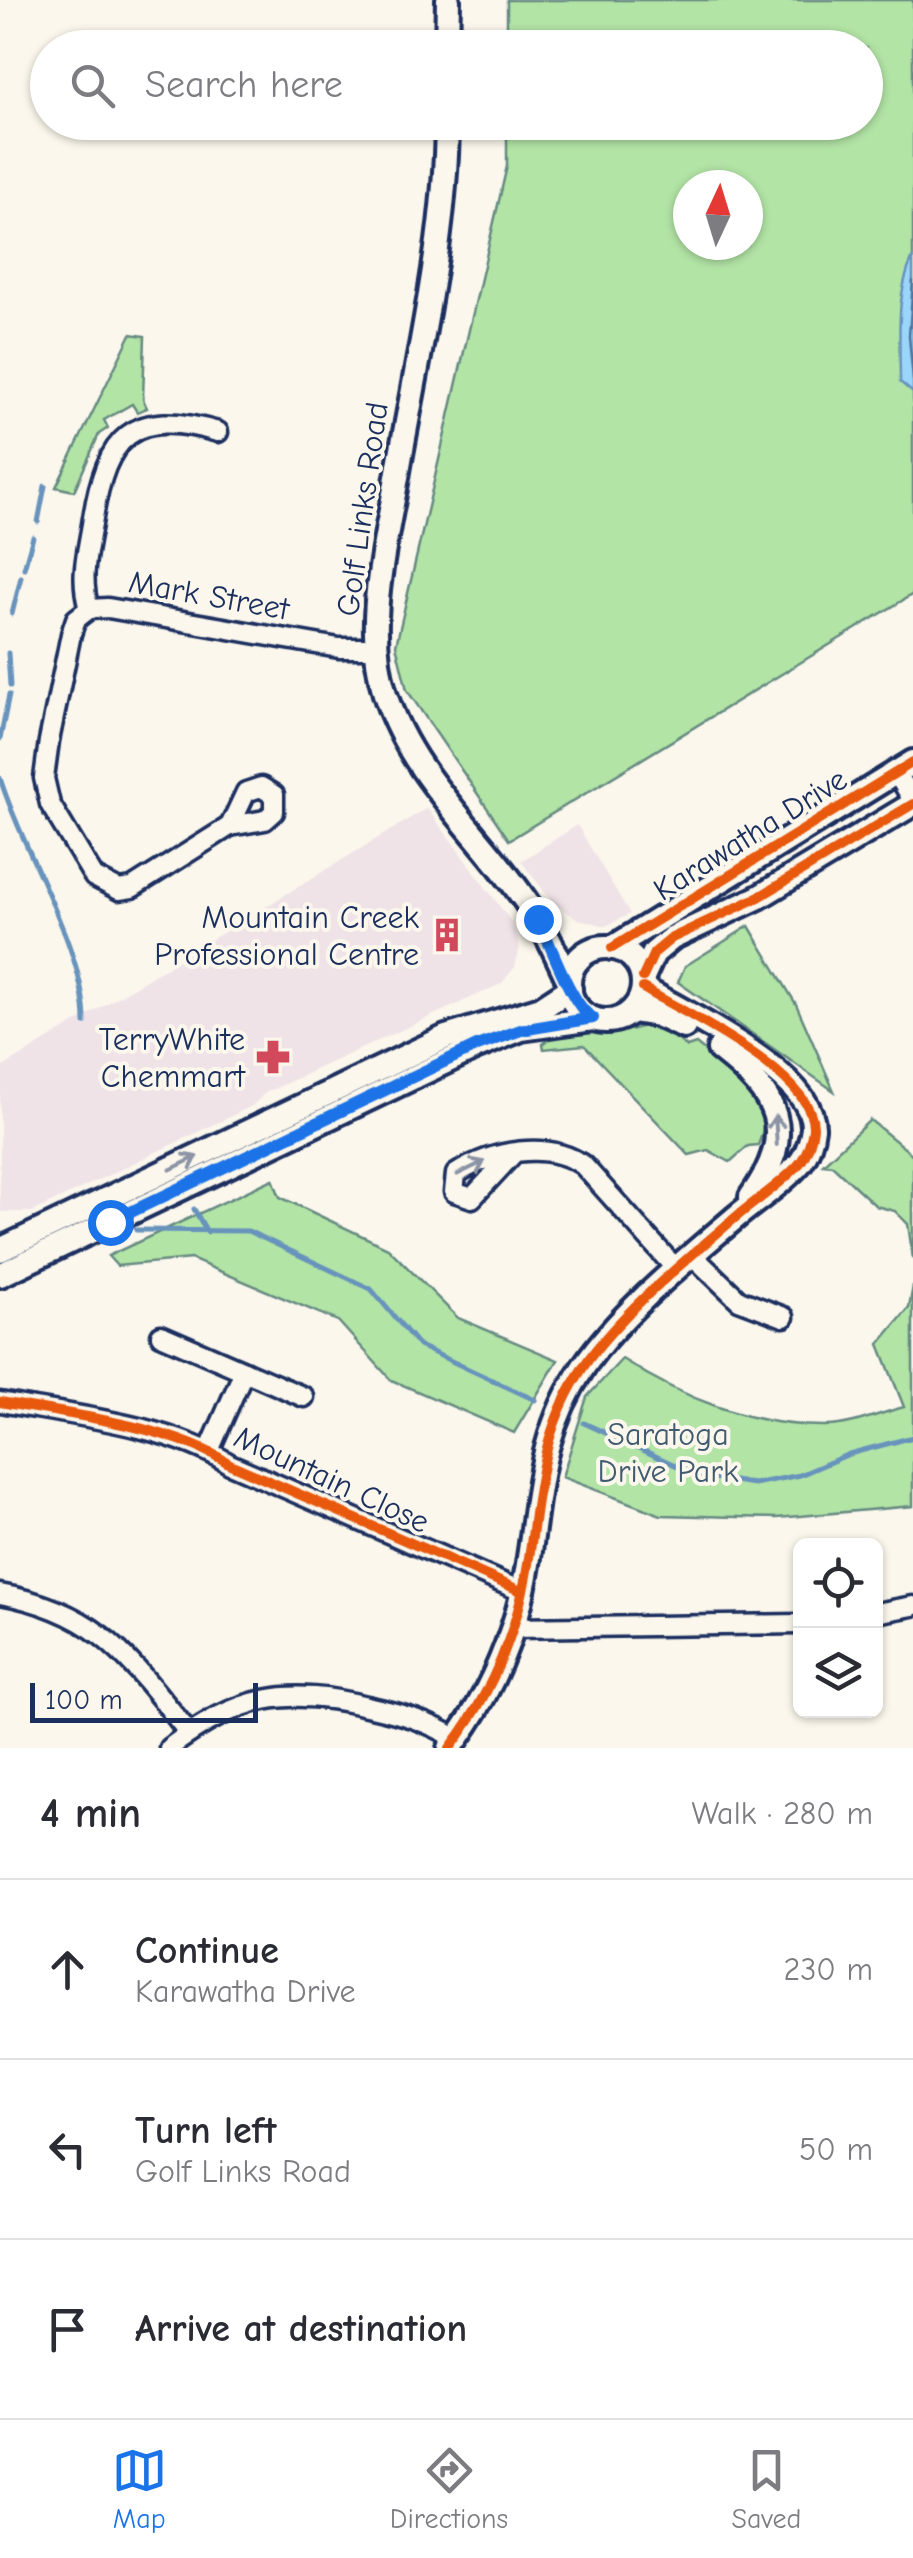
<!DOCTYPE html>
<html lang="en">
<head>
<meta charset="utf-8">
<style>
  :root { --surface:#fff; --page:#f2f2f3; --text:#2b2b33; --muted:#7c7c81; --line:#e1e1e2; --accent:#1a73e8 }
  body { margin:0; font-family:"Comic Neue",sans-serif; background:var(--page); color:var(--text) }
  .controls { position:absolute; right:30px; bottom:30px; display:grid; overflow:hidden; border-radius:15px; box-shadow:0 2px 8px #0004 }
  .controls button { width:90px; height:90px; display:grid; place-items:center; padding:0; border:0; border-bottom:2px solid var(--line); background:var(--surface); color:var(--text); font:50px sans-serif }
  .compass { position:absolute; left:673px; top:170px; width:90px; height:90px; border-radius:50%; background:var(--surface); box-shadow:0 2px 8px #0004; rotate:4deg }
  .scale { position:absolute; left:30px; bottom:25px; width:228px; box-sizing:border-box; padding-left:10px; border:5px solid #1b2f5e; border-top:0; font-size:28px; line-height:35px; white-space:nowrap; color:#1b2f5e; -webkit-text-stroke:8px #fbf7ec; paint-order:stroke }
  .stop { position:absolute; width:30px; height:30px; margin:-22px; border:8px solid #1a73e8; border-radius:50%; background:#fff }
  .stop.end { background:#1a73e8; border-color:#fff; box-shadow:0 2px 10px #0008 }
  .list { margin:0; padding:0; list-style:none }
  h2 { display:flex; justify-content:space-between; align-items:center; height:130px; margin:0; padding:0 40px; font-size:42px }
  h2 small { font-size:32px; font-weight:400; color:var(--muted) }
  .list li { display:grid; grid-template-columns:65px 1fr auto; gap:30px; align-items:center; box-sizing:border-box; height:180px; padding:0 40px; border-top:2px solid var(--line) }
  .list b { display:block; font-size:38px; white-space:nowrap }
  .list p { margin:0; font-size:32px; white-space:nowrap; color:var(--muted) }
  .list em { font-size:32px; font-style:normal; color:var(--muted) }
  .icon { flex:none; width:55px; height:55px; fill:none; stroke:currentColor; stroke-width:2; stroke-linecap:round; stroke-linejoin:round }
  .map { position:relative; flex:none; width:913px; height:1748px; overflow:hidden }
  .search { position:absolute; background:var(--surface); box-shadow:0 2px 8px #0004; left:30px; right:30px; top:30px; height:110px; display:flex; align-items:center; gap:25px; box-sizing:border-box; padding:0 35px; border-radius:55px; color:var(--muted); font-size:38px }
  .sheet { height:670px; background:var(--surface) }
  nav { display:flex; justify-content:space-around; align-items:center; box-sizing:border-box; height:140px; border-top:2px solid var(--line); background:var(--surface); font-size:28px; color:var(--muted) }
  nav a { display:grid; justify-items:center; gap:5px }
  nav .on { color:var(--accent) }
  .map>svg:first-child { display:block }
  .built { fill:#f0e3e8 }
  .green { fill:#b2e4a5; stroke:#668a82; stroke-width:2.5; fill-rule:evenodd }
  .water { fill:#9ad5fa; stroke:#6793bc; stroke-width:2.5 }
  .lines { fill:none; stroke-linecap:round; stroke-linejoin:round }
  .shore { stroke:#4e719c; stroke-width:2.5 }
  .stream { stroke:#6793bc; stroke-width:5 }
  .street-casing { stroke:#1b2f5e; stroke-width:25 }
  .secondary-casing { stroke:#1b2f5e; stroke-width:30 }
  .street { stroke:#fbf7ec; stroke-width:18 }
  .secondary { stroke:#fbf7ec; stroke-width:22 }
  .cycleway-casing { stroke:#fbf7ec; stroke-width:16 }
  .cycleway { stroke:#e8590c; stroke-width:10 }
  .oneway { stroke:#8b93a5 }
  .route { stroke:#1a73e8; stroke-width:12 }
  .labels { text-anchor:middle; stroke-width:8; stroke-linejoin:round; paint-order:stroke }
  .street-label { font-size:32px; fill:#1b2f5e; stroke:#fbf7ec }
  .poi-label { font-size:32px; fill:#1b2f5e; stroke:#fbf7ec; text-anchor:end }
  .park-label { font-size:32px; fill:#415c70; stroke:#fbf7ec }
</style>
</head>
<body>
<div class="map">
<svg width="913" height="1748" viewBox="0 0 913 1748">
  <rect width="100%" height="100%" fill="#fbf7ec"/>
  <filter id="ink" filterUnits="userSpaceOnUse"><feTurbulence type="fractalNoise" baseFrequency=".01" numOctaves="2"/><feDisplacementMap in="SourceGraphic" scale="20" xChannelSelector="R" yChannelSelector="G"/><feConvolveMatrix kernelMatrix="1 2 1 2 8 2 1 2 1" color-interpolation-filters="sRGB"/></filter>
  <g filter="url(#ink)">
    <g class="built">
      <polygon points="427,808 512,923 520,948 515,967 501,984 265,1093 252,1106 32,1212 0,1212 0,1069"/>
      <polygon points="577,825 630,914 606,926 578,919 554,904 521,861"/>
    </g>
    <g class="green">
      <path d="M507,0H913V594L509,840L407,690L396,645L507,166V123L866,122V48L507,47ZM688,185H748V245H688Z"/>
      <polygon points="131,334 145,336 143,399 147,408 137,412 132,404 104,420 108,428 99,434 74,491 56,487"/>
      <polygon points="749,926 796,1004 834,1091 678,982 685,966"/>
      <path d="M647,1024L666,1030L687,1047L696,1044C730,1073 781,1092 758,1145L748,1146L730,1162L708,1150L689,1155L584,1045L544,1049L543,1044C567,1021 613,1042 647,1024Z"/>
      <polygon points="870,1120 913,1155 913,1259 908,1224 895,1211 876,1206 832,1165 823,1164"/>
      <polygon points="273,1179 280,1197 388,1248 458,1318 558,1360 514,1433 391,1380 338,1321 191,1259 117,1266 108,1256"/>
      <path d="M913,1286V1506L777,1518L661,1515L562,1477L587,1397L622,1359C682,1398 754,1427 827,1426C851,1426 880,1413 904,1407L879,1344L909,1308Z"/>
    </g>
    <path class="water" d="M913,257V393L900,382C900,340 895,295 913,257Z"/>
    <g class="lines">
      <polyline class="shore" points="913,281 909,336 913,380"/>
      <g class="stream">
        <polyline points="38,522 45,486"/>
        <polyline points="24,568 33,537"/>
        <polyline points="12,614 21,577"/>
        <polyline points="8,653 10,686"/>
        <polyline points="0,739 9,695"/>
        <path d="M0,778C23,853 85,948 85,1023"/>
        <polyline points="194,1209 207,1232"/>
        <polyline points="136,1230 248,1231 371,1289 419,1346 535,1400"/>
        <polyline points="584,1423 699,1476 754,1484 800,1475 849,1454 913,1437"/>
      </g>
      <g class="street-casing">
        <g id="street">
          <polyline points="89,609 76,619 71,634 49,741 44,778 50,804 94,877 119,890 132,888 230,826"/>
          <polyline points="89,609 108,608 339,648 377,648"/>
          <path d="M89,609C79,575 88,552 93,518C106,437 132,407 218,432"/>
          <polyline points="896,772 913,800"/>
          <polygon points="261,787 274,795 274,812 265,820 230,826 246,792"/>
          <path d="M513,1154L472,1198L454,1192L456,1174C492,1151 547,1140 583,1165L677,1270"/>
          <polyline points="693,1256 739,1300 784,1317"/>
          <polyline points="161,1335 304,1397"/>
          <path d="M0,1402C71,1415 170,1425 230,1464L521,1591"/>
          <polyline points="209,1451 244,1371"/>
          <path d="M0,1594C100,1612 128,1658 189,1733"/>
          <polyline points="876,1613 913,1606"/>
          <polyline points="513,1628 800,1624"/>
          <path d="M169,1748C239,1695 287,1686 371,1707C403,1714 429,1722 457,1739"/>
        </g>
      </g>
      <g class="secondary-casing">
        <g id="secondary">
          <polyline points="447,48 448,0"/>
          <path d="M447,122C446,243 416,364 396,483C384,551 364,627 385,694C412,781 492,844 538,920C550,939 559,961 569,981"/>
          <circle cx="606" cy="984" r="37"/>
          <polyline points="612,948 913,762"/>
          <polyline points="643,977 654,953 672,938 759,897 913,804"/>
          <polyline points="632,1011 657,1015 684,1027"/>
          <path d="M719,1049C778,1095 798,1131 751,1197"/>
          <polyline points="0,1250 446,1037 541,1008 570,989"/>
          <polyline points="0,1275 477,1047 521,1029 593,1019"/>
          <path d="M450,1748C478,1712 499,1670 513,1627C544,1534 524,1455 584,1366C620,1313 687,1259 736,1217C757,1199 782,1184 800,1163C807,1154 812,1139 813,1128C815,1074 685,1014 643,988"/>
        </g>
      </g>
      <use href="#street" class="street"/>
      <use href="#secondary" class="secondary"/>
      <g class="cycleway-casing">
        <g id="cycleway">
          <polyline points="612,948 913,762"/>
          <polyline points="643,977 654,953 672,938 759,897 913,804"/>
          <path d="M0,1402C71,1415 170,1425 230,1464L521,1591"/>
          <path d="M450,1748C478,1712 499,1670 513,1627C544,1534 524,1455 584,1366C620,1313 687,1259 736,1217C757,1199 782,1184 800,1163C807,1154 812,1139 813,1128C815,1074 685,1014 643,988"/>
        </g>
      </g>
      <use href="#cycleway" class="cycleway"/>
    </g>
    <defs><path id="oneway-shaft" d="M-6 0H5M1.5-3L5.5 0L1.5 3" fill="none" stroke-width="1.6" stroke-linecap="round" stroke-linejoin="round" transform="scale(2.5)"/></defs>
    <g class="oneway">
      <use href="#oneway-shaft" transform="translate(776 1130) rotate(-93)"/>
      <use href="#oneway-shaft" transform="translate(184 1163) rotate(-26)"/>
      <use href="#oneway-shaft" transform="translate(471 1168) rotate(-26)"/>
    </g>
  </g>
  <g class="lines" filter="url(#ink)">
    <path class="route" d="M110,1222L477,1046L521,1030L593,1018C572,1008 551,944 538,919"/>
  </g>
  <defs>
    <g id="building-bare" transform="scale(2.7)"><path d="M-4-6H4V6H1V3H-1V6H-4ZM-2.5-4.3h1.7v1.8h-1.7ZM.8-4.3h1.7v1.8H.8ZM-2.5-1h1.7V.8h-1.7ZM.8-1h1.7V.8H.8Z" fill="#d1495b" stroke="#fbf7ec" stroke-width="2.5" paint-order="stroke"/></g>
    <g id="pharmacy-bare" transform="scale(2.7)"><path d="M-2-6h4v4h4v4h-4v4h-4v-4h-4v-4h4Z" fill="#d1495b" stroke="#fbf7ec" stroke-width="2.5" paint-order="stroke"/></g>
  </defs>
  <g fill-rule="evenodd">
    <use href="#building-bare" x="447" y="935"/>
    <use href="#pharmacy-bare" x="273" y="1057"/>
  </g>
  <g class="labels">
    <g class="street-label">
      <text transform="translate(362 509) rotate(-82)" y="11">Golf Links Road</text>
      <text transform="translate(209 595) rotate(10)" y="11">Mark Street</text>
      <text transform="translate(750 834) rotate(-32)" y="11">Karawatha Drive</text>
      <text transform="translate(332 1479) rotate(25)" y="11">Mountain Close</text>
    </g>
    <g class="poi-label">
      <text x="419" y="928">Mountain Creek<tspan x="419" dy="37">Professional Centre</tspan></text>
      <text x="245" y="1050">TerryWhite<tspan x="245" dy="37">Chemmart</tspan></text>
    </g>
    <g class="park-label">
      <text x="668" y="1445">Saratoga<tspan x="668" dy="37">Drive Park</tspan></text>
    </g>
  </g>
</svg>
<div class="controls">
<button><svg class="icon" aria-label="locate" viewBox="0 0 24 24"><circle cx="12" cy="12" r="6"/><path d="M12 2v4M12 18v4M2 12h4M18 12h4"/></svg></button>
<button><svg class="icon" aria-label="layers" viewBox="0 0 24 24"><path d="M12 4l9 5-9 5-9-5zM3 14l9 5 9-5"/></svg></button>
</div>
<svg class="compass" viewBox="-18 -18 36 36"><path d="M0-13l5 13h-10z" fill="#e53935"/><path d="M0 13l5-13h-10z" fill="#7c7c81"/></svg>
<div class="scale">100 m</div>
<div class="stop" style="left:110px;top:1222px"></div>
<div class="stop end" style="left:538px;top:919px"></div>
<div class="search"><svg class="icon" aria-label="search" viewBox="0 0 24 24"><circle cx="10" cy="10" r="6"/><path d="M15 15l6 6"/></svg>Search here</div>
</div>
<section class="sheet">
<h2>4 min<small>Walk · 280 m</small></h2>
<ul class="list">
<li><svg class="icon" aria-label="ahead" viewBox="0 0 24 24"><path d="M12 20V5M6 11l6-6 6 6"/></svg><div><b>Continue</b><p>Karawatha Drive</p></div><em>230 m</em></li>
<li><svg class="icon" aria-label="left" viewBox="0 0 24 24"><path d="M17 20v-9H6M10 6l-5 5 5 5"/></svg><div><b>Turn left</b><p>Golf Links Road</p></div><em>50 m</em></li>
<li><svg class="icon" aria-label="arrive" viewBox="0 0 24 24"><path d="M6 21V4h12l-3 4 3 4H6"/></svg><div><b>Arrive at destination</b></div></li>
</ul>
</section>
<nav>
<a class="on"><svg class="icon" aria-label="map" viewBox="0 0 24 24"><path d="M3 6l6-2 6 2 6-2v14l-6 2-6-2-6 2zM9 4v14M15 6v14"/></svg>Map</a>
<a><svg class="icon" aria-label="directions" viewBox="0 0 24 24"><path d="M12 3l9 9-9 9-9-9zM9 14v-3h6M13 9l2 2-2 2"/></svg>Directions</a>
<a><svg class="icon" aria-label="saved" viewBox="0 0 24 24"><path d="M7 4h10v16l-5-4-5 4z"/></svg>Saved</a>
</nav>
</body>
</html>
